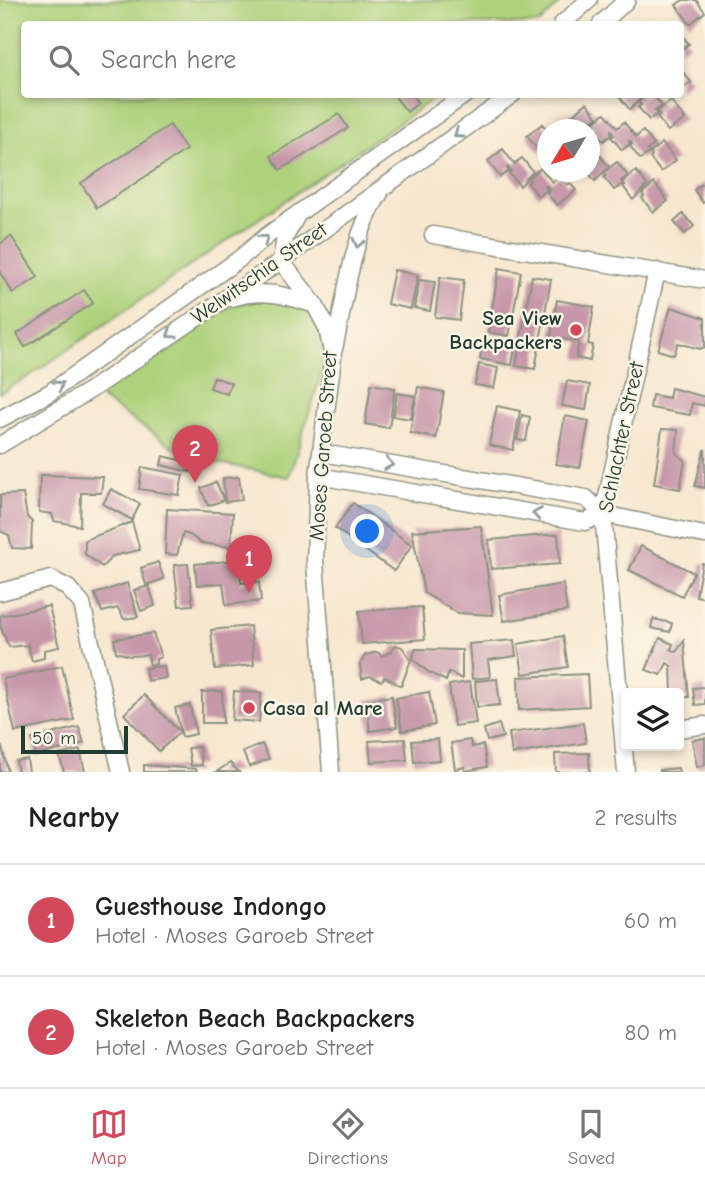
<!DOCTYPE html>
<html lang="en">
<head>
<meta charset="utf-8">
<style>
  :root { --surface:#fff; --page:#f2f2f2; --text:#202124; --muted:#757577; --line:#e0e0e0; --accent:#d1495b }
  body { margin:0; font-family:"Comic Neue",sans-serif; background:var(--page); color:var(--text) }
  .controls { position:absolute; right:21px; bottom:21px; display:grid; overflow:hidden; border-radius:7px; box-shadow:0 4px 10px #0003 }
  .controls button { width:63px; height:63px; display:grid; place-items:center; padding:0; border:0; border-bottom:2px solid var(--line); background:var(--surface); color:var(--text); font:35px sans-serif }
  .compass { position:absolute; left:537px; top:119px; width:63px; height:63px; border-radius:50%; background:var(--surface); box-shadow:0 4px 10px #0003; rotate:232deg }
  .scale { position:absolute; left:21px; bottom:18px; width:107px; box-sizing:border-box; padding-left:7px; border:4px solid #1f3d34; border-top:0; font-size:19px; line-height:24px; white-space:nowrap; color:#1f3d34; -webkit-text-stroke:5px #fcf5e5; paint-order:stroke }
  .you { position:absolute; left:368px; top:532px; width:24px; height:24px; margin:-18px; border:5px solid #fff; border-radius:50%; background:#1a73e8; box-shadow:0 0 0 10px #1a73e833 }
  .badge { display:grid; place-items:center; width:46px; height:46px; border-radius:50%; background:var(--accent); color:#fff; font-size:23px; font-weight:700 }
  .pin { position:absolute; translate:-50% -58px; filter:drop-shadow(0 2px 4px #0008) }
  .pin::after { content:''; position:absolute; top:37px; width:24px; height:21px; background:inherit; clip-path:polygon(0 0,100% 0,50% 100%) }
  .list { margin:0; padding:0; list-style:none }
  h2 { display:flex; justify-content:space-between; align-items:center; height:91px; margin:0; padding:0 28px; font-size:30px }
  h2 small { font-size:23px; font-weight:400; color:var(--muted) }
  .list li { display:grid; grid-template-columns:46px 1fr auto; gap:21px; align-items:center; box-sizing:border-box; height:112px; padding:0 28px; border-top:2px solid var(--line) }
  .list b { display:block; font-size:26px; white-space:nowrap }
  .list p { margin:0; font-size:23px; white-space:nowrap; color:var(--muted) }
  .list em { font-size:23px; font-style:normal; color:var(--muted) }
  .icon { flex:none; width:38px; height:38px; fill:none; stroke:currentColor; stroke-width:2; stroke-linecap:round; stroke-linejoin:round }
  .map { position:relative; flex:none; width:705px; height:772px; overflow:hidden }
  .search { position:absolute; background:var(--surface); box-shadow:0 4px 10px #0003; left:21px; right:21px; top:21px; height:77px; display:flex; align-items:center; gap:18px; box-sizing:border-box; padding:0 24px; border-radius:7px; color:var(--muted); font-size:26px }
  .sheet { height:315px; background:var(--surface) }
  nav { display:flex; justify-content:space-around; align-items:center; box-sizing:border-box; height:98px; border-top:2px solid var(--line); background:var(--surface); font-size:19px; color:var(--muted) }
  nav a { display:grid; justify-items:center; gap:4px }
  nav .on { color:var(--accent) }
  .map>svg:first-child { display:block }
  .green { fill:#aed27b; stroke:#668858; stroke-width:2 }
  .building { fill:#c696a9 }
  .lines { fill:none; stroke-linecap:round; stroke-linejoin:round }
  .minor-casing { stroke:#8b9282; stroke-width:19 }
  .minor { stroke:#fff; stroke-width:16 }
  .oneway { stroke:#8f9e9a }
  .poi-dot { fill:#d1495b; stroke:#fcf5e5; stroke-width:2.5 }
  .labels { text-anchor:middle; stroke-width:5; stroke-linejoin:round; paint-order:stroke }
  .street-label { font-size:21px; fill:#1f3d34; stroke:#fcf5e5 }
  .poi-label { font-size:21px; font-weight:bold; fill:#1f3d34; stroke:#fcf5e5; text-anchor:end }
</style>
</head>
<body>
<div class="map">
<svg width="705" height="772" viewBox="0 0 705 772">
  <rect width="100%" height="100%" fill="#fcf5e5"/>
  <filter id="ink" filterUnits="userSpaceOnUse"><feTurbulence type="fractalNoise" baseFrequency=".0143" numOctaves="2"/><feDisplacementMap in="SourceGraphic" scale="14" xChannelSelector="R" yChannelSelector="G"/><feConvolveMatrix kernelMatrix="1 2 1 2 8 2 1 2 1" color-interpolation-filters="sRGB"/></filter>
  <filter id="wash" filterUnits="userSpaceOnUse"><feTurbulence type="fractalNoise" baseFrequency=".00686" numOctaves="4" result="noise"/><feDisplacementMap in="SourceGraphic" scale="28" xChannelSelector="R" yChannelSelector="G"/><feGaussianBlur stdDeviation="1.57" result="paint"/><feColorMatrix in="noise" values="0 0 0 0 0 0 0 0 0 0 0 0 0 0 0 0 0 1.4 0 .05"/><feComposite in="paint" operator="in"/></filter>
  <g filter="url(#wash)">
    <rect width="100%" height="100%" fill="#f7e7cf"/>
    <g class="green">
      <polygon points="0,0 563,0 539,24 24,24 24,94 439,95 28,377 0,393"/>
      <polygon points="275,297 309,311 321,333 326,359 289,477 188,457 96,395 215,311 237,304"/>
    </g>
    <g id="blocks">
      <g class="building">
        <polygon points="683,0 696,0 705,12 690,24 676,5"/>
        <polygon points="680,33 689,44 680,50"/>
        <polygon points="680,68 691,82 680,90"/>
        <polygon points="393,94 411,94 418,103 407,112"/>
        <polygon points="623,94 642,94 643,96 630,110 620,97"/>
        <polygon points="648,94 653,94 662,106 655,111 657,114 649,120 638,107 641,105 638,102"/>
        <polygon points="671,101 685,119 668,131 657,117 660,115 657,111"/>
        <polygon points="587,103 598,117 591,122 593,124 583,130 572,115"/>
        <polygon points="605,113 617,128 624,122 636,137 643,131 654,145 647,150 649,153 640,159 630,146 632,144 629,140 630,144 622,150 611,137 614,135 611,131 611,135 603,141 593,128 595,126 592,123"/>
        <polygon points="339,114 348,128 280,170 271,156"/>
        <polygon points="542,124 548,131 548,146 539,152 527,136"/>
        <polygon points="170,125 186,150 97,208 81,183"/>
        <polygon points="662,143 676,160 661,172 650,158 652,156 650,153"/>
        <polygon points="503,149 514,164 522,158 533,172 520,186 509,173 511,171 508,167 507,168 509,171 500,177 488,161"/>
        <polygon points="598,153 609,167 595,181 588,172 590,159"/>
        <polygon points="617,162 628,176 621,181 623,184 614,190 604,177 606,175 604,172"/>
        <polygon points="541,168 552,182 560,176 567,185 570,183 576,190 557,205 546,192 550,190 547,186 545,187 547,190 538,196 528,183 530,181 528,178"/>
        <polygon points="636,171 647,185 633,200 623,186 625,185 623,182"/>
        <polygon points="705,182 705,201 703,203 694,190"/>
        <polygon points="654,183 668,201 653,212 642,198 644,196 642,193"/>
        <polygon points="683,214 694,226 685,234 674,222"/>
        <polygon points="11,236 38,277 13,293 0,273 0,244"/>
        <polygon points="499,268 521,272 509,336 488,332"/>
        <polygon points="394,270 418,275 411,309 387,304"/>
        <polygon points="532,276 551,279 535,369 516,366"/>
        <polygon points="440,277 464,280 459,320 435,317"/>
        <polygon points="419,280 435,282 430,311 414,308"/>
        <polygon points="84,290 93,303 25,347 17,334"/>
        <polygon points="557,300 594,307 588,344 593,345 590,361 576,358 579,342 551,337"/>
        <polygon points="671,307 705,318 705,347 700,349 678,343 674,355 658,350"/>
        <polygon points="483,341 515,347 512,365 480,359"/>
        <polygon points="479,364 498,368 494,388 475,385"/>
        <polygon points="214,377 231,383 227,394 210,388"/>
        <polygon points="567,381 590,385 586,410 562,406"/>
        <polygon points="371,384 395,388 389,428 365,424"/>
        <polygon points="418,387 444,392 436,438 410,433"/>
        <polygon points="671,388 705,397 705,406 692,403 690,415 650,408 652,395 669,398"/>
        <polygon points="397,393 415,396 411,419 393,416"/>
        <polygon points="497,406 520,411 513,450 489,445"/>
        <polygon points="522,415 530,417 526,441 517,440"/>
        <polygon points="565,416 589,421 580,468 556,464"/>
        <polygon points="662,429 678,430 676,453 685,460 680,489 654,484"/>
        <polygon points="704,450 705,450 705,488 695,486"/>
        <polygon points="163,456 192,463 190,472 161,465"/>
        <polygon points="142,467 183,475 179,495 139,489"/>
        <polygon points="40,475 103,477 101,493 81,493 80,526 54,521 52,514 39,512"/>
        <polygon points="239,477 242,500 225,502 223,478"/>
        <polygon points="216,482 224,500 208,506 201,488"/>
        <polygon points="111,489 140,504 132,520 103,504"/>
        <polygon points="23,494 27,517 32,522 31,549 12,548 9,535 0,531 0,495"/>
        <polygon points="353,503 412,545 394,571 335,528"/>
        <polygon points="167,509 233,513 231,547 201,543 190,535 183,533 177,555 165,554"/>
        <polygon points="132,522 140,550 113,556 102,567 85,554 85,540"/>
        <polygon points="481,526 493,615 458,613 424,593 412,531"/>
        <polygon points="558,534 560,564 491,569 489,540"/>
        <polygon points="641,546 694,573 682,596 629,570"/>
        <polygon points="239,560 241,583 259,582 261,601 226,605 223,583 197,585 195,564"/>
        <polygon points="158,562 164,579 146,585 141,568"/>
        <polygon points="702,563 705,564 705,598 696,596"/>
        <polygon points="188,564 193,605 179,606 174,565"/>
        <polygon points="127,583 138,617 124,619 118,608 102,612 95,594"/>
        <polygon points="563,584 567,611 504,621 499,595"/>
        <polygon points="149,586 155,606 141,611 134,590"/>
        <polygon points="49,606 59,647 44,650 44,658 32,661 28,645 9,647 0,626 0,616"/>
        <polygon points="422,607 425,639 362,644 359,611"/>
        <polygon points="653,619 672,623 670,632 651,628"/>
        <polygon points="250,626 254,665 215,669 211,630"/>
        <polygon points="153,633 161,657 156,659 156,664 150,665 148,655 130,656 116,652 114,639"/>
        <polygon points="563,636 568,667 523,674 518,644"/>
        <polygon points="660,638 673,644 671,649 676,652 684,641 689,697 679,698 679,693 672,693 671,666 667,663 661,675 646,670"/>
        <polygon points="514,640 516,656 488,660 490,677 472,679 469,644"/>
        <polygon points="395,645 402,647 411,660 401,686 385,677 381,681 370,676 362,679 360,665 365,655 377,652 382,656 391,652"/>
        <polygon points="415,649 462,650 462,679 449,672 446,681 428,672 413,659"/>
        <polygon points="62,666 74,720 15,732 3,679"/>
        <polygon points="164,666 166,678 147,681 145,668"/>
        <polygon points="587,674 589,706 519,710 518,677"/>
        <polygon points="497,679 500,705 477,707 475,681"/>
        <polygon points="470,682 476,723 454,726 449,685"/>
        <polygon points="705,687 705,704 695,705 693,688"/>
        <polygon points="222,691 223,723 202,723 202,692"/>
        <polygon points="234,691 261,693 259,722 232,720"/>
        <polygon points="429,692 435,725 402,731 396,698"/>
        <polygon points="144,695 180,732 159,751 124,714"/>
        <polygon points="392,696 397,727 370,731 366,700"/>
        <polygon points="190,705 196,734 182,737 175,708"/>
        <polygon points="583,723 586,743 512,754 509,733"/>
        <polygon points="499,724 503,737 487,741 484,729"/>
        <polygon points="79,727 84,743 36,756 32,739"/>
        <polygon points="705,738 705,765 697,767 692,740"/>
        <polygon points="405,739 407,760 371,762 369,741"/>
        <polygon points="438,739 440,760 414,762 412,741"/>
        <polygon points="470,740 472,747 483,745 487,767 465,771 465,767 455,769 451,743"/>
        <polygon points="262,744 269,759 249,767 243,752"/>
        <polygon points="2,747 8,772 0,772 0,748"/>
        <polygon points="199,747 202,765 191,766 188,748"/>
        <polygon points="80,750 85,772 64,772 59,755"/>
        <polygon points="589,753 590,772 556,772 555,754"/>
        <polygon points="27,759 29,772 18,772 16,761"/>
        <polygon points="230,763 239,772 216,772"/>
        <polygon points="144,765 196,769 197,772 144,772"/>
        <polygon points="678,768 679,772 660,772 660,770"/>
      </g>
    </g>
  </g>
  <g filter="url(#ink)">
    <use href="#blocks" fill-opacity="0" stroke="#8b9282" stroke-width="2"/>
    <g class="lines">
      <g class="minor-casing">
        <g id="minor">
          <polyline points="562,24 589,0"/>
          <polyline points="601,24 627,0"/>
          <polyline points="433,235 705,280"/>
          <polyline points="281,261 315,305 327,328 333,357 318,476 315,562 331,772"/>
          <polyline points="281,261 285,237 296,217"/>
          <path d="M232,298C262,288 286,295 315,305"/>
          <path d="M334,349C346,297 351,238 380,193"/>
          <polyline points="0,419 49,393 238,260 268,235 466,94"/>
          <polyline points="0,445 89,391 281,261 513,94"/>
          <polyline points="322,453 586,498 603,514 705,535"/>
          <polyline points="318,476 585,522 603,514"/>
          <polyline points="0,592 51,579 68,588 82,604 121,772"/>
          <polyline points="679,729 705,725"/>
          <polyline points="626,772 603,514 657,271"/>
        </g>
      </g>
      <use href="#minor" class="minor"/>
    </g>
    <defs><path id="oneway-chevron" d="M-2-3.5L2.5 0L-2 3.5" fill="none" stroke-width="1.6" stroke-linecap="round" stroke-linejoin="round" transform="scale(1.75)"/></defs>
    <g class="oneway">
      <use href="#oneway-chevron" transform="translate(458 134) rotate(145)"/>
      <use href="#oneway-chevron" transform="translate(264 239) rotate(-38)"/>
      <use href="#oneway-chevron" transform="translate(358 243) rotate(104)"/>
      <use href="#oneway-chevron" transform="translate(171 334) rotate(146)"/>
      <use href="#oneway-chevron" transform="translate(59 385) rotate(-35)"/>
      <use href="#oneway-chevron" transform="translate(389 464) rotate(10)"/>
      <use href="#oneway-chevron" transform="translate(537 514) rotate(-170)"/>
    </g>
  </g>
  <g class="poi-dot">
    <circle cx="576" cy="330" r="7"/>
    <circle cx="249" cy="708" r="7"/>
  </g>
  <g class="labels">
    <g class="street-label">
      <text transform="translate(259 273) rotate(-35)" y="7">Welwitschia Street</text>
      <text transform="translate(621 437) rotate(-78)" y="7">Schlachter Street</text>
      <text transform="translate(323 446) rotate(-86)" y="7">Moses Garoeb Street</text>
    </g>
    <g class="poi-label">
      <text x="562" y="325">Sea View<tspan x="562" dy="24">Backpackers</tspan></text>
      <text x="263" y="715" text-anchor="start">Casa al Mare</text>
    </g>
  </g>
</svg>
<div class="controls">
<button><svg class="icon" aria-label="layers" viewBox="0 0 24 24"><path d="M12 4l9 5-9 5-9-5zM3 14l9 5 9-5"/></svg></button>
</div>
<svg class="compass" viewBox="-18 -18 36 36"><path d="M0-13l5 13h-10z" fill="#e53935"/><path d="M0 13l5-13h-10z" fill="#757577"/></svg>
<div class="scale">50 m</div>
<div class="you"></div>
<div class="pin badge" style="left:249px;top:593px">1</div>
<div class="pin badge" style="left:195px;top:483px">2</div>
<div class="search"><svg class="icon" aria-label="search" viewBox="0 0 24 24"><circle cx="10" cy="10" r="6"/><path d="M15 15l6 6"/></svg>Search here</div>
</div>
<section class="sheet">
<h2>Nearby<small>2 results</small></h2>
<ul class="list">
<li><span class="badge">1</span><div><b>Guesthouse Indongo</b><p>Hotel · Moses Garoeb Street</p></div><em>60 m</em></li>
<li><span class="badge">2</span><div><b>Skeleton Beach Backpackers</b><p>Hotel · Moses Garoeb Street</p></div><em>80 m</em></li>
</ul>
</section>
<nav>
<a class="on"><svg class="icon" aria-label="map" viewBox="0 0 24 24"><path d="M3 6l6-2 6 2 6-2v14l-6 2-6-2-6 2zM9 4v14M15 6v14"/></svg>Map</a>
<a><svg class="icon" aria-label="directions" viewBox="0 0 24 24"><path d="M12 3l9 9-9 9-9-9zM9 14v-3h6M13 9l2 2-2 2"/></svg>Directions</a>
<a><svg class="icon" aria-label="saved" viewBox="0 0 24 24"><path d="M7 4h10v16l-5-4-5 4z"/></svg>Saved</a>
</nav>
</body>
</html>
